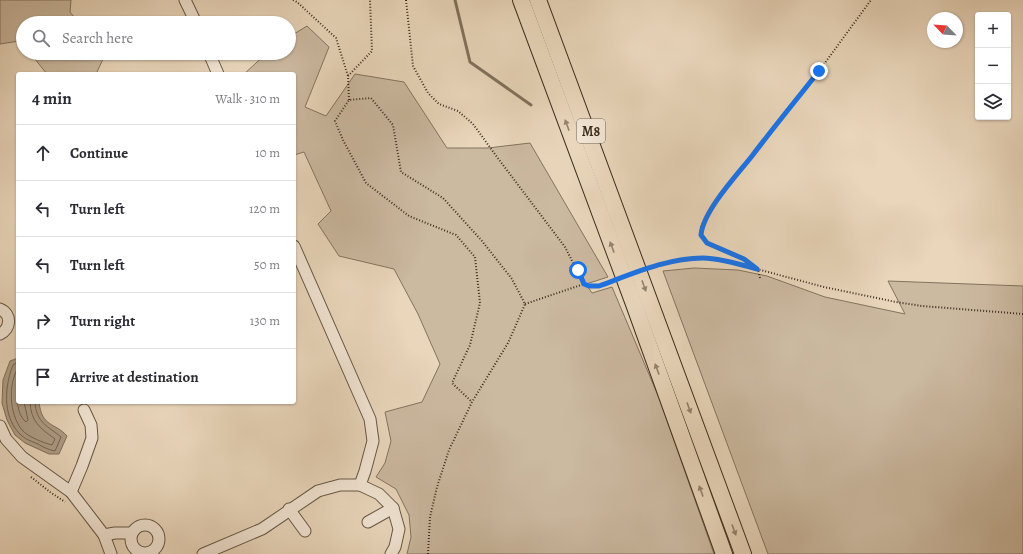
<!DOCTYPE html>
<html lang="en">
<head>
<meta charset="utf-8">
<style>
  :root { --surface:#fff; --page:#f2f2f3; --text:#2b2b33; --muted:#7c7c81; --line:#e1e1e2 }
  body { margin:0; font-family:Alegreya,serif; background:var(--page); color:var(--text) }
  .controls { position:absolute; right:12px; top:12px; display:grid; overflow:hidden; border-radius:4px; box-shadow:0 1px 3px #0004 }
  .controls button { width:36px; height:36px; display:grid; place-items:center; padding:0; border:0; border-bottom:1px solid var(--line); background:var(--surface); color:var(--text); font:20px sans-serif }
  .compass { position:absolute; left:927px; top:12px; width:36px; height:36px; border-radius:50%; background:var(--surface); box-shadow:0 1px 3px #0004; rotate:295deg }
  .stop { position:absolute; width:12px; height:12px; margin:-9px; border:3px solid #1a73e8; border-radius:50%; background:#fff }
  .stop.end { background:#1a73e8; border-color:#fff; box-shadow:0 1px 4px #0008 }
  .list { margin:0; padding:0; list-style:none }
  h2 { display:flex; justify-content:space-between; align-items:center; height:52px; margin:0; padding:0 16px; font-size:17px }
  h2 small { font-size:13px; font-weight:400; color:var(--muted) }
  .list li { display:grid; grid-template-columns:26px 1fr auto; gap:12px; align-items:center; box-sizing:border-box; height:56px; padding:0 16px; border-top:1px solid var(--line) }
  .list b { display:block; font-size:15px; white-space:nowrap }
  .list em { font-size:13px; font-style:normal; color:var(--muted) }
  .icon { flex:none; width:22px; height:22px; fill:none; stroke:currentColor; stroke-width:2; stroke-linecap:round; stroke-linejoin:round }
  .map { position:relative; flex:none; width:1023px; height:554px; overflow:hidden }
  .search { position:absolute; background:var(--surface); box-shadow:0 1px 3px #0004; left:16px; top:16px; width:280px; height:44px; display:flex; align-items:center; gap:10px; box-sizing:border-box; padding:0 14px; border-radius:22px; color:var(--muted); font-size:15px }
  .panel { position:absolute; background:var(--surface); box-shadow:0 1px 3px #0004; left:16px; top:72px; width:280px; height:332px; border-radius:4px }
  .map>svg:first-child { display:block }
  .green { fill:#cbb9a0; stroke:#83745f }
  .water { fill:#ae9d86; stroke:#80715c }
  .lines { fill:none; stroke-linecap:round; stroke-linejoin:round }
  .shore { stroke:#746652; stroke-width:1 }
  .stream { stroke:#80715c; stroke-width:3 }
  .minor-casing { stroke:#665845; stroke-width:13 }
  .highway-casing { stroke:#3b2e1e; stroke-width:18 }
  .path { stroke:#3b2e1e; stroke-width:2; stroke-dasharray:1 2; stroke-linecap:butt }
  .minor { stroke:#f1e4d3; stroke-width:11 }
  .highway { stroke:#e9d6bb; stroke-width:16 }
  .path-bridge { stroke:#3b2e1e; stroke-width:2; stroke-dasharray:1 2; stroke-linecap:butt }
  .oneway { fill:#92826c }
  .route { stroke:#1a73e8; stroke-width:5 }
  .labels { text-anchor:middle; stroke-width:3.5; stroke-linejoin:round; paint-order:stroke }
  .shield { fill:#f1e4d3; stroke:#726554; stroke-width:1 }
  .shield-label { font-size:14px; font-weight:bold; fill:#3b2e1e }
</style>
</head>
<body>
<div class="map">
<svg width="1023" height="554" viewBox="0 0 1023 554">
  <rect width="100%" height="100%" fill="#e9d6bb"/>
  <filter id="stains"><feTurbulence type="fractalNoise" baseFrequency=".005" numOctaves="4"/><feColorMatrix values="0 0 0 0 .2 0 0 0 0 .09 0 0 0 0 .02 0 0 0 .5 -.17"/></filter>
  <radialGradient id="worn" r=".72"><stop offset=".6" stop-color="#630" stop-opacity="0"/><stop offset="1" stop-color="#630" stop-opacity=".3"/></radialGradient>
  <g class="green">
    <polygon points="0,0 71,0 70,12 79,23 23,23 23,45 19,41 0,44"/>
    <polygon points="307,26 329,47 305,107 326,116 355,74 404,82 447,148 488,148 530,143 608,277 586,284 592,293 612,287 659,398 714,554 407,554 411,537 409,515 396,489 376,477 385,463 391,441 385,412 422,402 440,364 418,314 394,269 339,256 318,224 331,211 304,152 294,155 294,74 244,74 267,53 289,53 289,37"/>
    <polygon points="30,53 101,53 104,57 96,74 47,74"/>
    <polygon points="694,268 738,270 767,276 825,297 905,314 888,281 1023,286 1023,554 768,554 663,271"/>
  </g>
  <path class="water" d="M18,358V402H39C42,428 55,422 67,436L59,454H49L25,443L15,435L7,420L2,403L3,380L10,361Z"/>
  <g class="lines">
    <g class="shore">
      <path d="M18,362L13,365C5,385 2,415 19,433C24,439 31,441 38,444C43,447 49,450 55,451L61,437C48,426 36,423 35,402"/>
      <path d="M18,368C8,384 9,414 22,430C28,437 44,443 52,445L55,439C40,428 31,422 30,402"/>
      <path d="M18,387C17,398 16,414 26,422L28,420L24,402"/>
    </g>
    <polyline class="stream" points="455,0 470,62 531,105"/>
    <g class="minor-casing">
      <g id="minor">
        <polyline points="185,0 196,23"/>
        <polyline points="209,53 218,74"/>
        <polyline points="294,246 370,419 373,441 365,471 360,485"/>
        <path d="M0,309C12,314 11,329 0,334"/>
        <polyline points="0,426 6,439 22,457 71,492 104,535 111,554"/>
        <polyline points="71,492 82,466 92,438 91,425 84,410"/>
        <polyline points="289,509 305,531"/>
        <polyline points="368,522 393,508"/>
        <circle cx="145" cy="539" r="14"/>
        <polyline points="104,535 115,533 132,533"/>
        <polyline points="203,554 262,529 318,491 340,485 360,485 379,494 393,508 399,529 395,547 391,554"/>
      </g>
    </g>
    <g class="highway-casing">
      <g id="highway">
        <polyline points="521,0 634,304 724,554"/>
        <polyline points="538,0 743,554"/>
      </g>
    </g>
    <g class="path">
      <polyline points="293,0 297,2 336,38 348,76"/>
      <polyline points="406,0 413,66 428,93 439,104 458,111 473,124 497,157 565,247 584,284 589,286 599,286"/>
      <polyline points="349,100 348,76 372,51 370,0"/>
      <polyline points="662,263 703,258 742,265 824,287 896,302 922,306 1023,314"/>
      <path d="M760,278C759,275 759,271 757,269C744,252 711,253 701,235V227L708,214L725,191L819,71L871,0"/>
      <polyline points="525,304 584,284"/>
      <polyline points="31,477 50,492 65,502"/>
      <polyline points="428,554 430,517 437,487 449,450 472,402 508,343 525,304 512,279 482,241 443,198 401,172 393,125 371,98 349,100 335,121 343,140 366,183 409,216 456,235 475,257 480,303 470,345 452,383 472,402"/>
    </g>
    <use href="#minor" class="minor"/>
    <use href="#highway" class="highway"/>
    <polyline class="path-bridge" points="599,286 662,263"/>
  </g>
  <defs><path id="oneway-solid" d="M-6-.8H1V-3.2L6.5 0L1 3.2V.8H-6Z"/></defs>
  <g class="oneway">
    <use href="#oneway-solid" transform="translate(567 125) rotate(-110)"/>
    <use href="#oneway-solid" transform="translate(612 247) rotate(-110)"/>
    <use href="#oneway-solid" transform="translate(644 286) rotate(70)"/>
    <use href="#oneway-solid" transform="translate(657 369) rotate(-110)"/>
    <use href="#oneway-solid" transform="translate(689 408) rotate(70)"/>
    <use href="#oneway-solid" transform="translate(701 491) rotate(-110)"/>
    <use href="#oneway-solid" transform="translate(734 530) rotate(70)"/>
  </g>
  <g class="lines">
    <path class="route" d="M578,270L584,284L589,286H599C632,274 667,258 703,258C717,258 743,265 757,269L744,259L707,243L701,235C703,211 737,175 752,156C774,127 797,99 819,71"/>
  </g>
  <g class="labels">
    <rect class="shield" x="577" y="119" width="28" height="24" rx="3"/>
    <g class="shield-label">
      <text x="591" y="136">M8</text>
    </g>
  </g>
  <rect width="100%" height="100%" filter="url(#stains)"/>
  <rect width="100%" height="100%" fill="url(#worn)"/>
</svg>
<div class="controls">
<button>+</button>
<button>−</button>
<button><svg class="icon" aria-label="layers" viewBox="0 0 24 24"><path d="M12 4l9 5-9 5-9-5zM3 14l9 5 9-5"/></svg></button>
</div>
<svg class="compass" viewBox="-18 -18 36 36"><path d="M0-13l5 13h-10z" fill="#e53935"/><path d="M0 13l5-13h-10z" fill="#7c7c81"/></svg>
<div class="stop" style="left:578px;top:270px"></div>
<div class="stop end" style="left:819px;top:71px"></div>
<div class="search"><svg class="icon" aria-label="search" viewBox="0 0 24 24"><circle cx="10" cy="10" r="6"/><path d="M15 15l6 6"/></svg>Search here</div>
<section class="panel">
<h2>4 min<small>Walk · 310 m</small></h2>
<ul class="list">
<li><svg class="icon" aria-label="ahead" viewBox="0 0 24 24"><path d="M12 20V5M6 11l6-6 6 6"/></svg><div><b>Continue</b></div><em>10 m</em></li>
<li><svg class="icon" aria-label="left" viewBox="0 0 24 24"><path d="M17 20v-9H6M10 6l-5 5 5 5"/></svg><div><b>Turn left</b></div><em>120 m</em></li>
<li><svg class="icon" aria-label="left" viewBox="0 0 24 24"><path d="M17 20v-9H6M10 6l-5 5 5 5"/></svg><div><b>Turn left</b></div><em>50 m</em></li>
<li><svg class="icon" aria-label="right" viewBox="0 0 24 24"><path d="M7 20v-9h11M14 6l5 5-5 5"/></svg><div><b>Turn right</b></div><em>130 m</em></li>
<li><svg class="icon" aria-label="arrive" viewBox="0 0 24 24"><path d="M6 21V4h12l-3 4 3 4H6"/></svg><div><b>Arrive at destination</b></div></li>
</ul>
</section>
</div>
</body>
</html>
